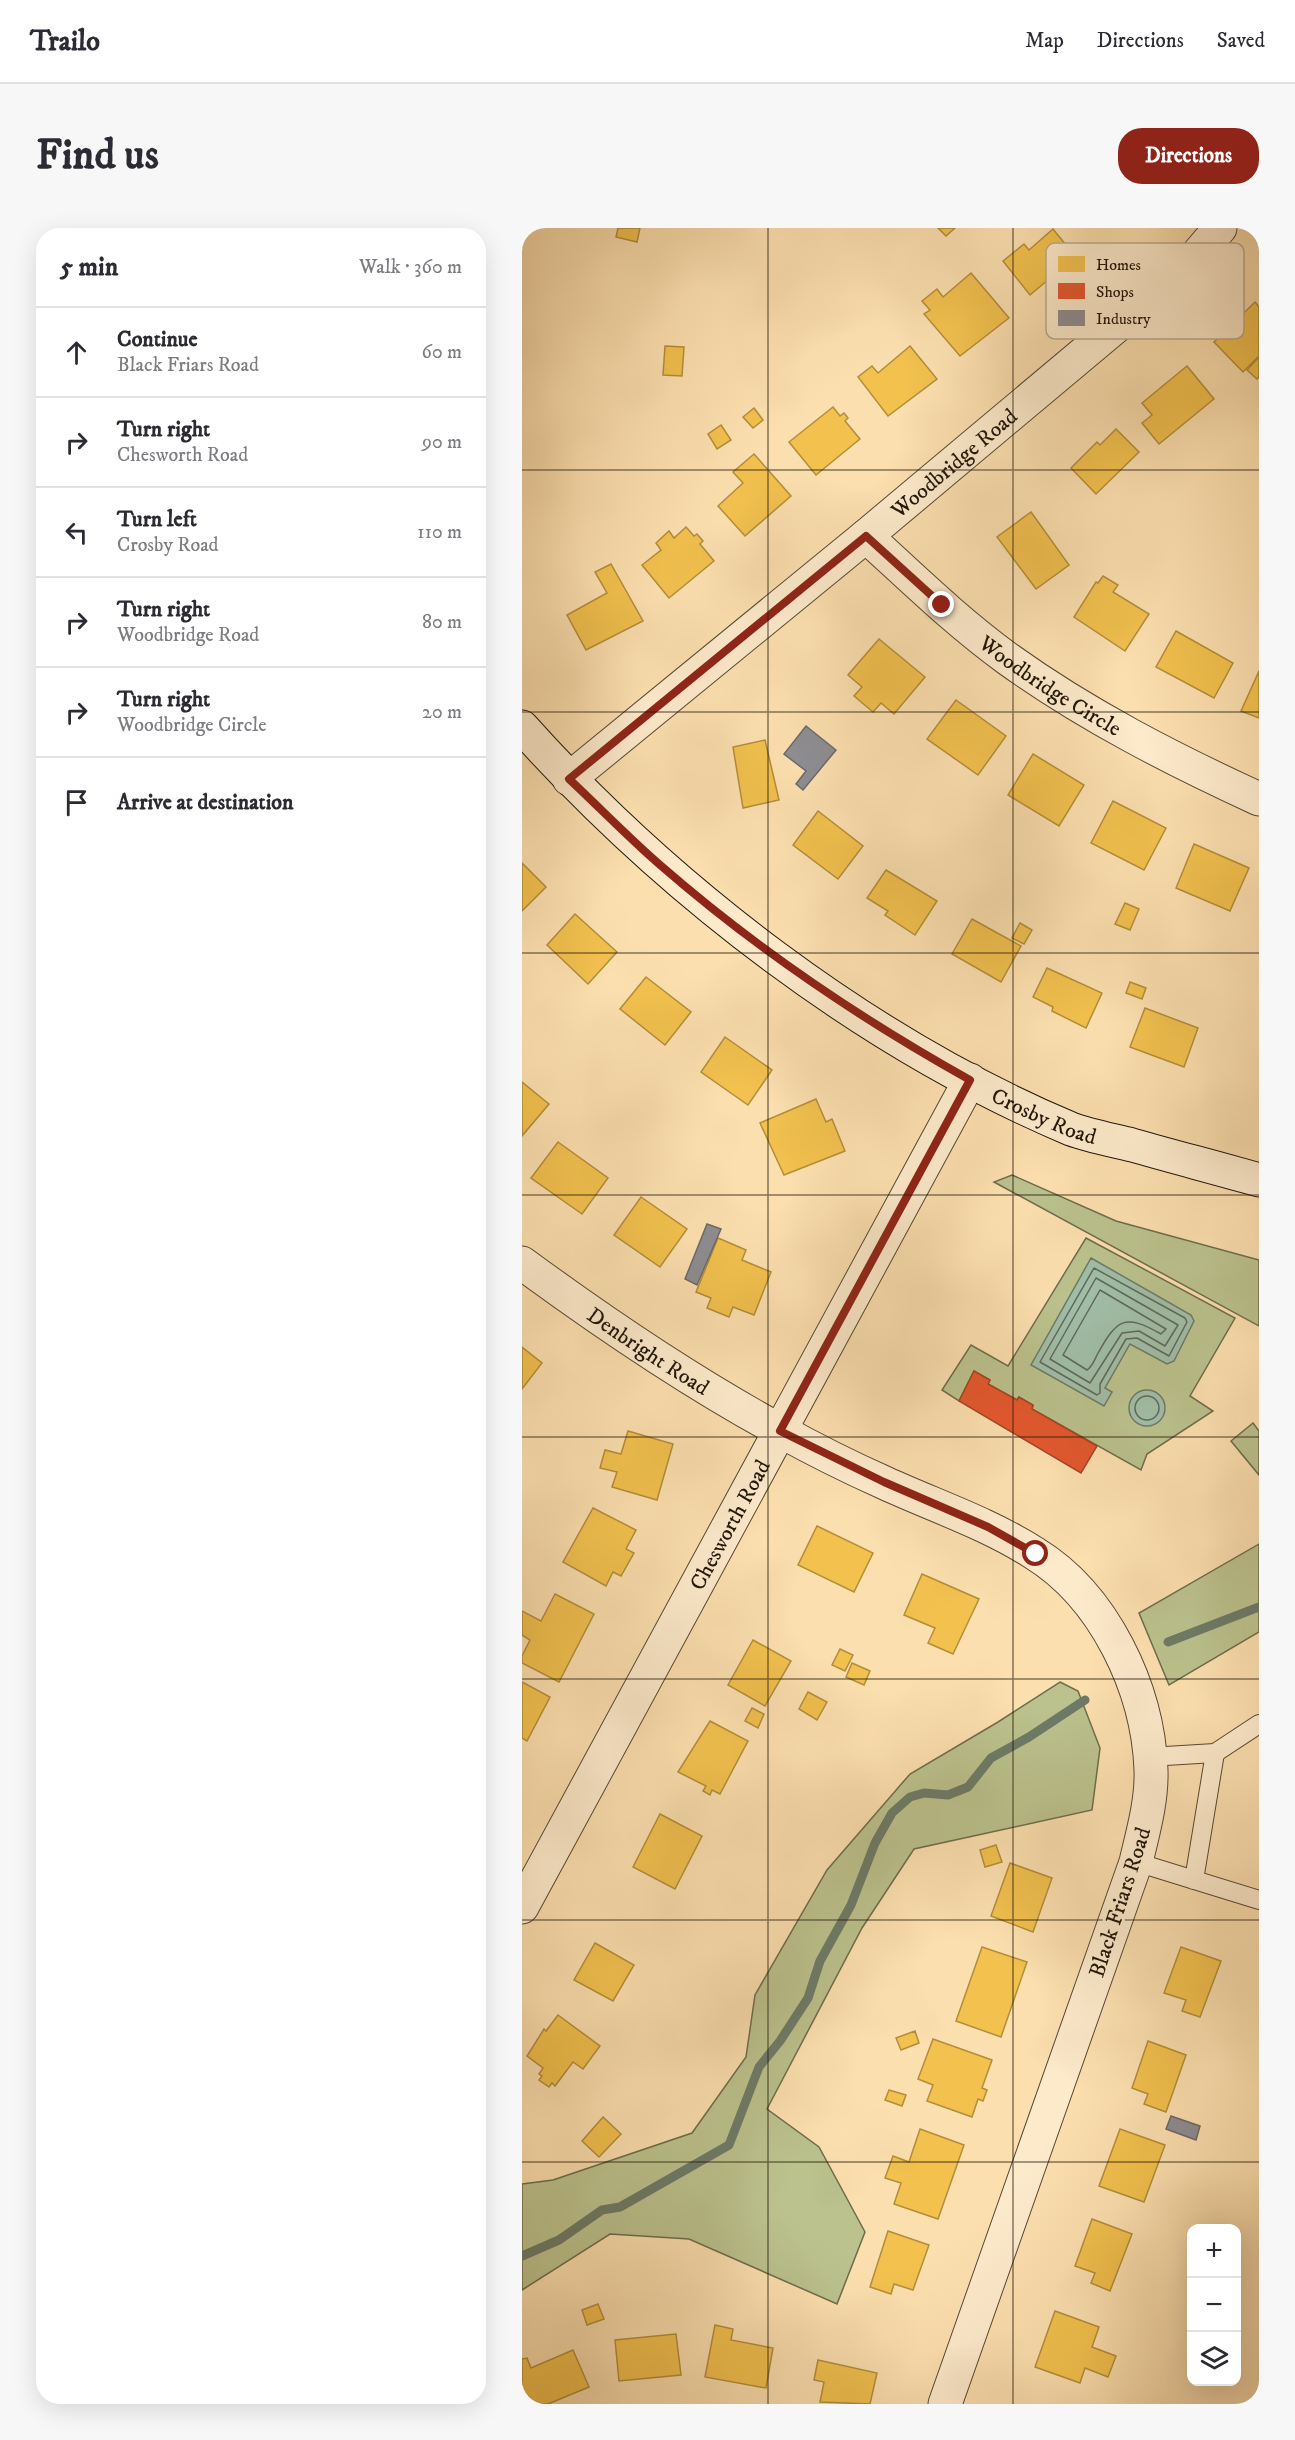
<!DOCTYPE html>
<html lang="en">
<head>
<meta charset="utf-8">
<style>
  :root { --surface:#fff; --page:#f7f7f7; --text:#2b2b33; --muted:#7c7c81; --line:#e1e1e2; --accent:#8f2418 }
  body { margin:0; font-family:"IM FELL DW Pica",serif; background:var(--page); color:var(--text) }
  .controls { position:absolute; right:18px; bottom:18px; display:grid; overflow:hidden; border-radius:12px; box-shadow:0 6px 24px #0002 }
  .controls button { width:54px; height:54px; display:grid; place-items:center; padding:0; border:0; border-bottom:2px solid var(--line); background:var(--surface); color:var(--text); font:30px sans-serif }
  .stop { position:absolute; width:18px; height:18px; margin:-14px; border:4px solid #8f2418; border-radius:50%; background:#fff }
  .stop.end { background:#8f2418; border-color:#fff; box-shadow:0 2px 6px #0008 }
  .list { margin:0; padding:0; list-style:none }
  h2 { display:flex; justify-content:space-between; align-items:center; height:78px; margin:0; padding:0 24px; font-size:26px }
  h2 small { font-size:20px; font-weight:400; color:var(--muted) }
  .list li { display:grid; grid-template-columns:39px 1fr auto; gap:18px; align-items:center; box-sizing:border-box; height:90px; padding:0 24px; border-top:2px solid var(--line) }
  .list b { display:block; font-size:22px; white-space:nowrap }
  .list p { margin:0; font-size:20px; white-space:nowrap; color:var(--muted) }
  .list em { font-size:20px; font-style:normal; color:var(--muted) }
  .icon { flex:none; width:33px; height:33px; fill:none; stroke:currentColor; stroke-width:2; stroke-linecap:round; stroke-linejoin:round }
  .map { position:relative; flex:none; width:737px; height:2176px; overflow:hidden; border-radius:24px }
  header { display:flex; align-items:center; gap:36px; box-sizing:border-box; height:84px; padding:0 30px; background:var(--surface); border-bottom:2px solid var(--line) }
  header strong { font-size:28px }
  nav { display:flex; gap:33px; margin-inline-start:auto; font-size:21px }
  .intro { display:flex; align-items:center; justify-content:space-between; box-sizing:border-box; height:144px; padding:0 36px }
  h1 { margin:0; font-size:42px }
  .button { padding:15px 27px; border-radius:24px; background:var(--accent); color:#fff; font-size:21px; font-weight:700 }
  main { display:flex; gap:36px; padding:0 36px }
  aside { flex:1; background:var(--surface); border-radius:24px; box-shadow:0 6px 24px #0002 }
  .map>svg:first-child { display:block }
  .green { fill:#bbc28d; stroke:#6e6c4a; stroke-width:1.5 }
  .water { fill:#a0bda7; stroke:#6d7a67; stroke-width:1.5 }
  .homes { fill:#f2c14e; stroke:#b38d39; stroke-width:1.5 }
  .shops { fill:#e4572e; stroke:#a94323; stroke-width:1.5 }
  .industry { fill:#8d8d92; stroke:#6c6969; stroke-width:1.5 }
  .lines { fill:none; stroke-linecap:round; stroke-linejoin:round }
  .shore { stroke:#606958; stroke-width:1.5 }
  .stream { stroke:#6d7a67; stroke-width:9 }
  .service-casing { stroke:#574832; stroke-width:20 }
  .minor-casing { stroke:#574832; stroke-width:35 }
  .tertiary-casing { stroke:#574832; stroke-width:35 }
  .secondary-casing { stroke:#201508; stroke-width:35 }
  .service { stroke:#fdeacb; stroke-width:18 }
  .minor { stroke:#fdeacb; stroke-width:33 }
  .tertiary { stroke:#fdeacb; stroke-width:33 }
  .secondary { stroke:#fdeacb; stroke-width:33 }
  .route { stroke:#8f2418; stroke-width:8 }
  .grid { fill:none; stroke:#201508; stroke-width:1.5; stroke-opacity:0.55 }
  .labels { text-anchor:middle; stroke-width:6; stroke-linejoin:round; paint-order:stroke }
  .street-label { font-size:22px; fill:#201508; stroke:#fdeacb }
  .key { fill:#fdeacb; stroke:#bbaa90; stroke-width:1.5 }
  .key-label { font-size:16px; fill:#201508 }
</style>
</head>
<body>
<header>
<strong>Trailo</strong>
<nav><a>Map</a><a>Directions</a><a>Saved</a></nav>
</header>
<div class="intro"><h1>Find us</h1><a class="button">Directions</a></div>
<main>
<aside>
<h2>5 min<small>Walk · 360 m</small></h2>
<ul class="list">
<li><svg class="icon" aria-label="ahead" viewBox="0 0 24 24"><path d="M12 20V5M6 11l6-6 6 6"/></svg><div><b>Continue</b><p>Black Friars Road</p></div><em>60 m</em></li>
<li><svg class="icon" aria-label="right" viewBox="0 0 24 24"><path d="M7 20v-9h11M14 6l5 5-5 5"/></svg><div><b>Turn right</b><p>Chesworth Road</p></div><em>90 m</em></li>
<li><svg class="icon" aria-label="left" viewBox="0 0 24 24"><path d="M17 20v-9H6M10 6l-5 5 5 5"/></svg><div><b>Turn left</b><p>Crosby Road</p></div><em>110 m</em></li>
<li><svg class="icon" aria-label="right" viewBox="0 0 24 24"><path d="M7 20v-9h11M14 6l5 5-5 5"/></svg><div><b>Turn right</b><p>Woodbridge Road</p></div><em>80 m</em></li>
<li><svg class="icon" aria-label="right" viewBox="0 0 24 24"><path d="M7 20v-9h11M14 6l5 5-5 5"/></svg><div><b>Turn right</b><p>Woodbridge Circle</p></div><em>20 m</em></li>
<li><svg class="icon" aria-label="arrive" viewBox="0 0 24 24"><path d="M6 21V4h12l-3 4 3 4H6"/></svg><div><b>Arrive at destination</b></div></li>
</ul>
</aside>
<div class="map">
<svg width="737" height="2176" viewBox="0 0 737 2176">
  <rect width="100%" height="100%" fill="#fcdfaf"/>
  <filter id="stains"><feTurbulence type="fractalNoise" baseFrequency=".00333" numOctaves="4"/><feColorMatrix values="0 0 0 0 .2 0 0 0 0 .09 0 0 0 0 .02 0 0 0 .5 -.17"/></filter>
  <radialGradient id="worn" r=".72"><stop offset=".6" stop-color="#630" stop-opacity="0"/><stop offset="1" stop-color="#630" stop-opacity=".3"/></radialGradient>
  <g class="green">
    <polygon points="490,947 594,993 737,1032 737,1098 472,954"/>
    <polygon points="564,1010 713,1090 668,1168 691,1183 625,1226 619,1242 510,1181 511,1177 497,1169 495,1172 466,1156 468,1152 452,1143 437,1173 420,1162 449,1117 486,1138"/>
    <polygon points="731,1195 737,1203 737,1247 709,1213"/>
    <polygon points="737,1316 737,1404 647,1457 617,1385"/>
    <polygon points="538,1454 556,1463 578,1520 570,1582 392,1621 340,1700 245,1881 297,1919 343,2004 315,2076 167,2011 88,2006 0,2062 0,1956 31,1952 170,1905 224,1829 233,1767 305,1642 388,1546 476,1494"/>
  </g>
  <g class="water">
    <polygon points="569,1030 669,1087 672,1093 652,1133 645,1136 608,1116 583,1160 590,1164 582,1178 509,1137"/>
    <circle cx="625" cy="1180" r="18"/>
  </g>
  <g class="homes">
    <polygon points="96,0 118,0 115,14 94,9"/>
    <polygon points="416,0 433,0 424,8"/>
    <polygon points="531,1 557,33 530,55 527,51 508,67 481,33 502,16 507,22"/>
    <polygon points="449,45 487,90 438,128 402,86 408,82 400,73 415,61 421,69"/>
    <polygon points="733,74 737,79 737,128 721,144 692,114"/>
    <polygon points="143,118 162,119 160,148 141,147"/>
    <polygon points="388,118 415,151 366,188 336,149 350,138 356,145"/>
    <polygon points="737,129 737,149 735,151 725,142"/>
    <polygon points="665,138 692,171 637,216 620,195 630,187 620,175"/>
    <polygon points="311,179 318,188 322,185 326,190 323,193 338,211 294,247 267,214"/>
    <polygon points="232,180 241,192 231,200 221,189"/>
    <polygon points="199,197 209,212 195,221 186,206"/>
    <polygon points="594,201 617,224 574,266 549,240 575,214 578,217"/>
    <polygon points="232,226 269,268 223,308 196,278 221,255 211,244"/>
    <polygon points="509,284 547,337 514,361 475,309"/>
    <polygon points="164,299 172,308 175,306 181,313 178,316 192,333 147,370 120,337 139,322 134,315 147,303 152,310"/>
    <polygon points="89,336 121,393 64,422 45,387 85,365 73,344"/>
    <polygon points="581,348 596,357 591,364 627,386 603,423 552,389 574,354 576,355"/>
    <polygon points="654,403 711,435 692,470 634,439"/>
    <polygon points="357,411 403,449 372,486 359,475 351,484 332,468 340,459 326,447"/>
    <polygon points="737,443 737,490 719,483"/>
    <polygon points="434,472 484,508 456,547 405,511"/>
    <polygon points="243,512 257,572 221,580 211,519"/>
    <polygon points="511,526 562,557 537,598 486,567"/>
    <polygon points="591,573 644,600 622,642 569,615"/>
    <polygon points="296,583 341,618 316,651 271,617"/>
    <polygon points="672,616 727,640 708,683 654,660"/>
    <polygon points="0,635 24,659 0,683"/>
    <polygon points="364,642 415,673 393,707 363,687 366,683 345,670"/>
    <polygon points="603,675 617,681 608,702 593,696"/>
    <polygon points="53,686 95,724 66,756 25,717"/>
    <polygon points="450,691 499,718 479,754 430,726"/>
    <polygon points="498,695 510,702 502,716 490,710"/>
    <polygon points="525,740 580,765 564,800 530,783 531,779 511,769"/>
    <polygon points="124,749 169,784 143,817 98,781"/>
    <polygon points="608,754 624,760 620,771 604,765"/>
    <polygon points="623,780 676,800 662,839 608,819"/>
    <polygon points="203,809 250,842 226,877 179,844"/>
    <polygon points="0,854 27,876 0,908"/>
    <polygon points="294,871 304,894 310,891 323,923 262,947 238,895"/>
    <polygon points="36,914 86,950 60,986 9,950"/>
    <polygon points="119,969 165,1001 138,1039 92,1007"/>
    <polygon points="196,1010 224,1022 220,1032 249,1044 232,1087 211,1079 207,1089 185,1080 189,1070 174,1064"/>
    <polygon points="0,1119 20,1135 0,1161"/>
    <polygon points="106,1203 151,1216 135,1272 90,1259 95,1244 78,1240 83,1222 99,1226"/>
    <polygon points="71,1280 114,1302 104,1321 112,1325 99,1348 91,1344 84,1358 41,1334"/>
    <polygon points="295,1298 351,1325 332,1364 276,1337"/>
    <polygon points="400,1346 457,1371 431,1426 406,1415 413,1400 382,1387"/>
    <polygon points="33,1366 72,1386 37,1454 0,1435 0,1428 8,1412 0,1407 0,1383 19,1393"/>
    <polygon points="231,1412 269,1433 243,1478 206,1457"/>
    <polygon points="318,1421 331,1427 323,1443 310,1437"/>
    <polygon points="330,1435 348,1443 342,1457 324,1449"/>
    <polygon points="0,1454 28,1469 5,1513 0,1510"/>
    <polygon points="286,1464 305,1474 295,1492 277,1481"/>
    <polygon points="230,1480 242,1486 236,1500 223,1493"/>
    <polygon points="188,1493 226,1513 198,1566 190,1562 188,1567 181,1563 184,1558 156,1544"/>
    <polygon points="138,1586 180,1608 153,1661 111,1639"/>
    <polygon points="474,1617 480,1634 463,1639 458,1622"/>
    <polygon points="488,1635 530,1650 511,1704 469,1688"/>
    <polygon points="73,1715 112,1737 91,1773 52,1752"/>
    <polygon points="460,1719 505,1734 479,1809 434,1793"/>
    <polygon points="659,1719 699,1733 678,1789 660,1783 664,1772 642,1765"/>
    <polygon points="36,1787 78,1818 61,1841 51,1834 33,1858 30,1855 27,1859 17,1852 20,1848 17,1846 21,1840 5,1828 22,1801 24,1803"/>
    <polygon points="393,1803 397,1815 379,1822 374,1810"/>
    <polygon points="411,1811 470,1832 460,1860 465,1862 461,1873 456,1871 450,1889 405,1873 411,1857 396,1851"/>
    <polygon points="626,1813 664,1827 644,1884 622,1876 626,1866 610,1860"/>
    <polygon points="367,1862 384,1867 380,1878 363,1872"/>
    <polygon points="81,1889 99,1906 77,1929 60,1913"/>
    <polygon points="398,1901 442,1917 416,1991 372,1976 379,1955 363,1950 371,1928 387,1934"/>
    <polygon points="598,1901 643,1917 622,1974 577,1958"/>
    <polygon points="570,1991 610,2006 588,2063 569,2055 573,2045 553,2038"/>
    <polygon points="366,2003 407,2017 391,2062 372,2056 369,2066 348,2059"/>
    <polygon points="76,2076 82,2091 65,2097 60,2082"/>
    <polygon points="533,2083 577,2099 570,2119 594,2128 586,2149 563,2140 558,2155 513,2139"/>
    <polygon points="193,2097 211,2101 209,2112 251,2120 244,2160 183,2149"/>
    <polygon points="154,2106 159,2147 97,2153 93,2112"/>
    <polygon points="51,2122 67,2159 26,2176 3,2176 0,2169 0,2131 5,2130 9,2140"/>
    <polygon points="296,2132 355,2145 348,2176 298,2174 302,2154 292,2152"/>
  </g>
  <polygon class="shops" points="452,1143 468,1152 466,1156 495,1172 497,1169 511,1177 510,1181 575,1218 559,1245 437,1173"/>
  <g class="industry">
    <polygon points="284,498 314,522 281,562 274,556 284,543 262,526"/>
    <polygon points="185,996 199,1001 175,1057 163,1051"/>
    <polygon points="649,1888 678,1898 674,1912 644,1901"/>
  </g>
  <g class="lines">
    <g class="shore">
      <polygon points="572,1040 663,1090 665,1094 647,1128 615,1110 604,1111 578,1156 578,1165 575,1167 518,1134"/>
      <polygon points="574,1050 656,1097 643,1118 617,1103 600,1105 568,1155 528,1131"/>
      <path d="M578,1062L644,1101L639,1106C602,1085 595,1091 575,1127C572,1133 570,1139 565,1142L541,1127Z"/>
      <circle cx="625" cy="1180" r="12"/>
    </g>
    <g class="stream">
      <polyline points="646,1414 737,1379"/>
      <polyline points="0,2028 37,2012 80,1982 98,1979 207,1917 237,1839 258,1813 286,1770 298,1733 329,1677 353,1615 370,1585 388,1569 402,1565 426,1567 446,1559 469,1530 507,1509 563,1472"/>
    </g>
    <g class="service-casing">
      <g id="service">
        <polyline points="627,1529 693,1525 737,1496"/>
        <polyline points="614,1634 737,1672"/>
        <polyline points="672,1652 693,1525"/>
      </g>
    </g>
    <g class="minor-casing">
      <g id="minor">
        <path id="s1" d="M344,308C390,350 435,394 486,431C564,487 650,531 737,571"/>
        <path id="s2" d="M47,551L344,308L629,69L675,27L698,0"/>
        <path id="s3" d="M0,1035C83,1096 167,1153 257,1202C291,1221 327,1239 363,1255C413,1278 465,1295 512,1325C582,1368 626,1460 629,1542C630,1573 621,1604 614,1634L423,2176"/>
      </g>
    </g>
    <g class="tertiary-casing">
      <g id="tertiary">
        <path id="s4" d="M0,1679L448,852"/>
      </g>
    </g>
    <g class="secondary-casing">
      <g id="secondary">
        <path id="s5" d="M0,499C147,663 345,815 549,901C568,908 590,912 610,917C652,929 695,940 737,952"/>
      </g>
    </g>
    <use href="#service" class="service"/>
    <use href="#minor" class="minor"/>
    <use href="#tertiary" class="tertiary"/>
    <use href="#secondary" class="secondary"/>
  </g>
  <g class="lines">
    <path class="route" d="M420,377L344,308L47,551C77,579 106,609 137,636C232,719 337,790 448,852L258,1203L362,1254L466,1299L514,1326"/>
  </g>
  <path class="grid" d="M246,0V2176M491,0V2176M0,242H737M0,484H737M0,725H737M0,967H737M0,1209H737M0,1451H737M0,1692H737M0,1934H737"/>
  <g class="labels">
    <g class="street-label">
      <text dy="8" stroke="none"><textPath href="#s2" startOffset="498">Woodbridge Road</textPath></text>
      <text dy="8" stroke="none"><textPath href="#s1" startOffset="238">Woodbridge Circle</textPath></text>
      <text dy="8" stroke="none"><textPath href="#s5" startOffset="656">Crosby Road</textPath></text>
      <text dy="8" stroke="none"><textPath href="#s3" startOffset="154">Denbright Road</textPath></text>
      <text dy="8" stroke="none"><textPath href="#s4" startOffset="435">Chesworth Road</textPath></text>
      <text transform="translate(597 1674) rotate(-72)" y="8">Black Friars Road</text>
    </g>
  </g>
  <rect x="524" y="15" width="198" height="96" rx="9" class="key"/>
  <rect x="536" y="28" width="27" height="16" fill="#f2c14e"/>
  <rect x="536" y="55" width="27" height="16" fill="#e4572e"/>
  <rect x="536" y="82" width="27" height="16" fill="#8d8d92"/>
  <g class="key-label">
    <text x="574" y="42">Homes</text>
    <text x="574" y="69">Shops</text>
    <text x="574" y="96">Industry</text>
  </g>
  <rect width="100%" height="100%" filter="url(#stains)"/>
  <rect width="100%" height="100%" fill="url(#worn)"/>
</svg>
<div class="controls">
<button>+</button>
<button>−</button>
<button><svg class="icon" aria-label="layers" viewBox="0 0 24 24"><path d="M12 4l9 5-9 5-9-5zM3 14l9 5 9-5"/></svg></button>
</div>
<div class="stop" style="left:514px;top:1326px"></div>
<div class="stop end" style="left:420px;top:377px"></div>
</div>
</main>
</body>
</html>
